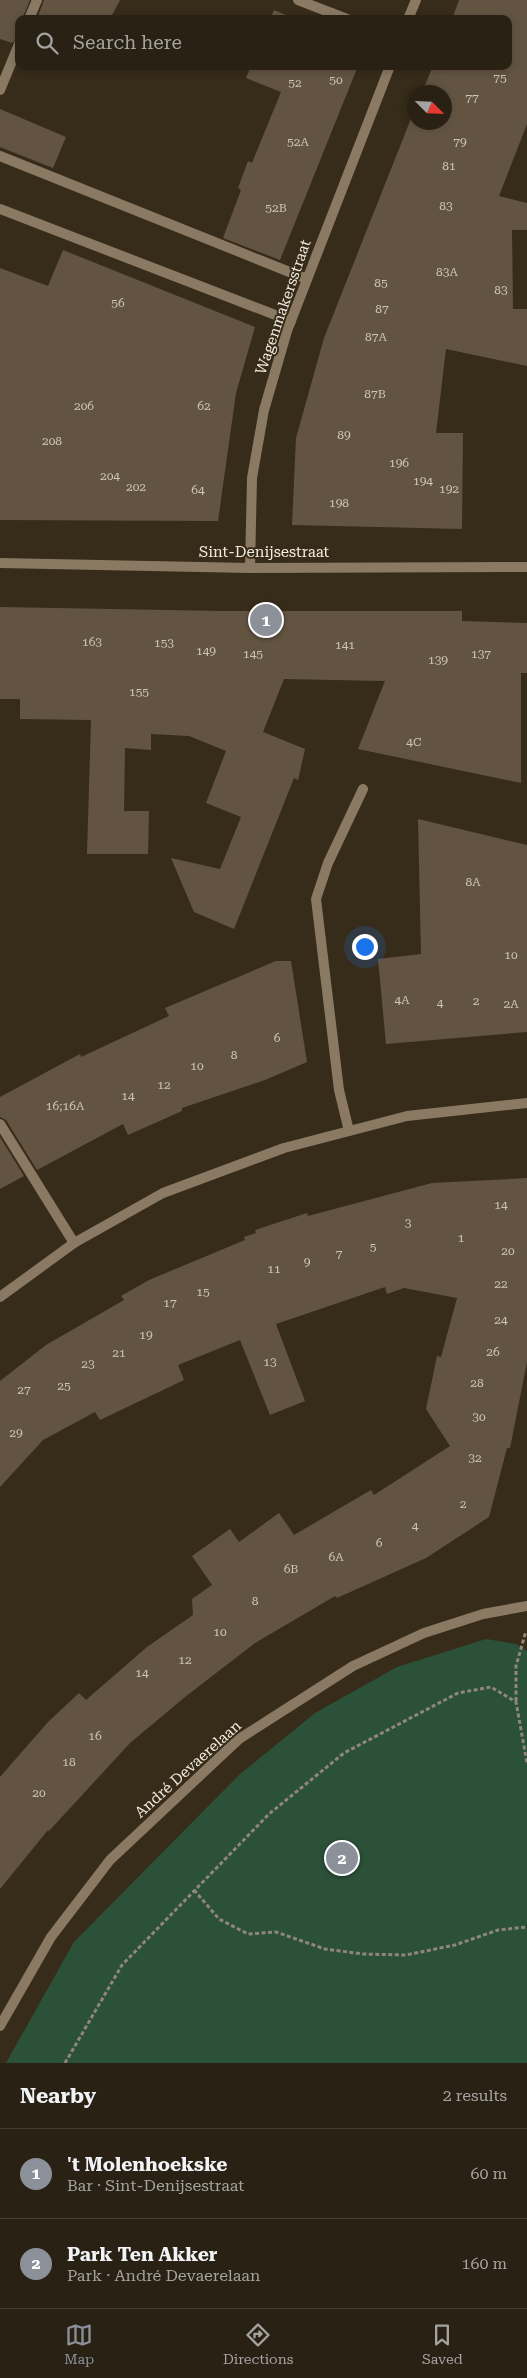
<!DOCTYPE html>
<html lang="en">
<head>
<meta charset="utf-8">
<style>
  :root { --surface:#292114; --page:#31291d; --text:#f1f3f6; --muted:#a5a3a0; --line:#453e34; --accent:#8c9099 }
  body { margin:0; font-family:"Roboto Serif",serif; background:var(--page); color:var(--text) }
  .compass { position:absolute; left:407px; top:85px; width:45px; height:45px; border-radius:50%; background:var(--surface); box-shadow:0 2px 8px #0003; rotate:114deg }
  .you { position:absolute; left:364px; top:946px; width:18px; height:18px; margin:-12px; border:4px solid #fff; border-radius:50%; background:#1a73e8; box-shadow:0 0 0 8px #1a73e833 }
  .badge { display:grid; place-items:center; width:32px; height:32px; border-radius:50%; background:var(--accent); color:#fff; font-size:16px; font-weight:700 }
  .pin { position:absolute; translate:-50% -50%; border:2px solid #fff; box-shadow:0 1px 5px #0006 }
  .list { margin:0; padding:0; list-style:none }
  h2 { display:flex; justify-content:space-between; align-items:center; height:65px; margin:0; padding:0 20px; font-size:21px }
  h2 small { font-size:16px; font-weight:400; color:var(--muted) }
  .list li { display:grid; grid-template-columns:32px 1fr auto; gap:15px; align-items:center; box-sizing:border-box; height:90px; padding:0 20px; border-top:1px solid var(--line) }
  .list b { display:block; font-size:19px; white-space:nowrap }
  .list p { margin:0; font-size:16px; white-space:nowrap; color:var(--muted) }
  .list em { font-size:16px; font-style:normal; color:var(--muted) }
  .icon { flex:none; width:28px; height:28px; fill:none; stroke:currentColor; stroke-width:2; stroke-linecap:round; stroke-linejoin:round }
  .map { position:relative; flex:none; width:527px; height:2063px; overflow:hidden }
  .search { position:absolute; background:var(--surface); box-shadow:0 2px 8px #0003; left:15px; right:15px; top:15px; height:55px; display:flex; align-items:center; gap:12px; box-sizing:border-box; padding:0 18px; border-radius:10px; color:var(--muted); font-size:19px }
  .sheet { height:245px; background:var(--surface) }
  nav { display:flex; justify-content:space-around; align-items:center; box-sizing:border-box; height:70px; border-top:1px solid var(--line); background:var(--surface); font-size:14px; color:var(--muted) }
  nav a { display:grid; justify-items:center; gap:2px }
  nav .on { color:var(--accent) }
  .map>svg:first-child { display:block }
  .green { fill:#2c5139 }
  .building { fill:#635442 }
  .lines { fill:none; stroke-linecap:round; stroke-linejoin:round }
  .path { stroke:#908778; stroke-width:3; stroke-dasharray:4 2.5; stroke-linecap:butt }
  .service { stroke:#8a7a63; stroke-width:10 }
  .minor { stroke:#8a7a63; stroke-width:10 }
  .labels { text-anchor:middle; stroke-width:4; stroke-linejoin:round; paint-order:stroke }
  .number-label { font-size:12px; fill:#cec5b8 }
  .street-label { font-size:15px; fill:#f2ebdf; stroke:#372c1a }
</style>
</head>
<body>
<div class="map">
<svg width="527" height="2063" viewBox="0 0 527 2063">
  <rect width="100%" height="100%" fill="#372c1a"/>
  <polygon class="green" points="486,1639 516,1644 527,1651 527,2063 6,2063 74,1942 239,1775 315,1713 397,1667"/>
  <g class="building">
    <polygon points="0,0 30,0 22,19 19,19 19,37 12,43 0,39"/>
    <polygon points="44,0 120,0 110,19 37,19"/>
    <polygon points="459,0 527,0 527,124 499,196 527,203 527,230 512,230 513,309 527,309 527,366 446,349 436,433 463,433 462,529 292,525 296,438 324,338 414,111 414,122 444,122 444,92 422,92 430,73 433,66 508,66 508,19 452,19"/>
    <polygon points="274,10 296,19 270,19"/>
    <polygon points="251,66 358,66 280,260 223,238 241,190 238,188 248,161 252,163 281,92 246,78"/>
    <polygon points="0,109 66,137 53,168 0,147"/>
    <polygon points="63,250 255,327 236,393 218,521 0,520 0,268 48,286"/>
    <polygon points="0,607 223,611 462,611 462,621 527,623 527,673 521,673 521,783 358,749 385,681 284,679 263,732 305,749 298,780 294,778 234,929 194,912 171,858 220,869 241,817 206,803 226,751 189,736 151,734 151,750 125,748 124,811 149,811 148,854 87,854 91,720 20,719 20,699 0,699"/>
    <polygon points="418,819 527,845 527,1032 386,1044 378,959 421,954"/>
    <polygon points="276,961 291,961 307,1062 265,1080 182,1108 182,1111 128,1135 123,1124 37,1170 6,1120 0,1117 0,1097 80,1054 81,1057 169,1016 165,1008"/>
    <polygon points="0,1137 24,1176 0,1189"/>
    <polygon points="527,1178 527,1362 510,1448 507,1448 489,1517 426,1558 337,1598 335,1596 255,1643 185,1697 130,1743 49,1831 48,1830 0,1889 0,1777 48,1722 79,1693 86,1700 147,1647 193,1615 192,1599 212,1585 192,1556 230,1529 239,1542 279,1513 294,1535 371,1490 374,1495 450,1446 426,1409 437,1356 441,1357 457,1298 404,1288 387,1294 385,1287 276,1324 305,1401 270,1415 240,1340 178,1365 184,1380 100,1420 95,1412 43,1440 0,1487 0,1381 46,1345 124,1300 121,1296 149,1280 245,1240 244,1237 256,1233 255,1230 307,1213 308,1216 432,1183"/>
  </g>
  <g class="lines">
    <g class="path">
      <polyline points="516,1701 516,1666 526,1631"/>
      <polyline points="194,1890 219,1919 248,1934 276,1932 325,1949 363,1954 406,1955 455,1945 498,1930 527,1927"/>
      <polyline points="65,2063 122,1965 269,1814 344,1753 458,1693 491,1687 516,1702 527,1763"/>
    </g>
    <g class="service">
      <polyline points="298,0 347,19"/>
      <polyline points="29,19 37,0"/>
      <polyline points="0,90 19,44"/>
      <polyline points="0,156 307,279"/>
      <polyline points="0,209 291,321"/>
      <polyline points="0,1124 74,1243"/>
      <polyline points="349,1131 339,1090 316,899 328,863 363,789"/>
    </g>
    <g class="minor">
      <polyline points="408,19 416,0"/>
      <polyline points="0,563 250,568 527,567"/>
      <polyline points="250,568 252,478 264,410 287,331 390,66"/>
      <polyline points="0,1297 74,1243 163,1193 284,1148 407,1116 527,1103"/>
      <polyline points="0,2026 51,1937 110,1860 239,1739 353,1666 424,1633 483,1614 527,1606"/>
    </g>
  </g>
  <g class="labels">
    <g class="number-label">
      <text x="500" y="82">75</text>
      <text x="336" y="84">50</text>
      <text x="295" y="87">52</text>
      <text x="472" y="102">77</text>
      <text x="298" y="146">52A</text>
      <text x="460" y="146">79</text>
      <text x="449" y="170">81</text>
      <text x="446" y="210">83</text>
      <text x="276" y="212">52B</text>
      <text x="447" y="276">83A</text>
      <text x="381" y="287">85</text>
      <text x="501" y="294">83</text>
      <text x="118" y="307">56</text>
      <text x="382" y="313">87</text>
      <text x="376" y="341">87A</text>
      <text x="375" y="398">87B</text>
      <text x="84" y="410">206</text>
      <text x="204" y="410">62</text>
      <text x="344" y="439">89</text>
      <text x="52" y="445">208</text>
      <text x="399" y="467">196</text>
      <text x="110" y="480">204</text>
      <text x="423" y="485">194</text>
      <text x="136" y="491">202</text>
      <text x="449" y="493">192</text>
      <text x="198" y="494">64</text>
      <text x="339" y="507">198</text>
      <text x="92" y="646">163</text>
      <text x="164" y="647">153</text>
      <text x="345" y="649">141</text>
      <text x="206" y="655">149</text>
      <text x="253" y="658">145</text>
      <text x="481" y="658">137</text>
      <text x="438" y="664">139</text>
      <text x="139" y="696">155</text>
      <text x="414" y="746">4C</text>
      <text x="473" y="886">8A</text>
      <text x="511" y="959">10</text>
      <text x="402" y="1004">4A</text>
      <text x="476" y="1005">2</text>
      <text x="440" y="1007">4</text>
      <text x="511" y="1008">2A</text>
      <text x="277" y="1042">6</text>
      <text x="234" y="1059">8</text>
      <text x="197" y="1070">10</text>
      <text x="164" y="1089">12</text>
      <text x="128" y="1100">14</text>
      <text x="65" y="1110">16;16A</text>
      <text x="501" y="1209">14</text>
      <text x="408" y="1227">3</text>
      <text x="461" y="1242">1</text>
      <text x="373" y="1251">5</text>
      <text x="508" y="1255">20</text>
      <text x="339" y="1258">7</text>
      <text x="307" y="1266">9</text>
      <text x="274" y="1273">11</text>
      <text x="501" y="1288">22</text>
      <text x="203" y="1296">15</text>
      <text x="170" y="1307">17</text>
      <text x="501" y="1324">24</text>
      <text x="146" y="1339">19</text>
      <text x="493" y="1356">26</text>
      <text x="119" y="1357">21</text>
      <text x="270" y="1366">13</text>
      <text x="88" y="1368">23</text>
      <text x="477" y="1387">28</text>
      <text x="64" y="1390">25</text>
      <text x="24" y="1394">27</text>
      <text x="479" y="1421">30</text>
      <text x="16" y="1437">29</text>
      <text x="475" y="1462">32</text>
      <text x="463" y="1508">2</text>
      <text x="415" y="1530">4</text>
      <text x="379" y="1547">6</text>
      <text x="336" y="1561">6A</text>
      <text x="291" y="1573">6B</text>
      <text x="255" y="1605">8</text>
      <text x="220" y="1636">10</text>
      <text x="185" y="1664">12</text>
      <text x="142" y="1677">14</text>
      <text x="95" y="1740">16</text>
      <text x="69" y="1766">18</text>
      <text x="39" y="1797">20</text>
    </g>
    <g class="street-label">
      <text transform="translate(283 307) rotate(-71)" y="5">Wagenmakersstraat</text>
      <text x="264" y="557">Sint-Denijsestraat</text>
      <text transform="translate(188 1769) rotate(-42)" y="5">André Devaerelaan</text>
    </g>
  </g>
</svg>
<svg class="compass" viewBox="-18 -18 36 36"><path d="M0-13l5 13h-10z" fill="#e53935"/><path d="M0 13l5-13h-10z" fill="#a5a3a0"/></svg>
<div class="you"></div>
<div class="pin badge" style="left:266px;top:620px">1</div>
<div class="pin badge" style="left:342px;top:1858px">2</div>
<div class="search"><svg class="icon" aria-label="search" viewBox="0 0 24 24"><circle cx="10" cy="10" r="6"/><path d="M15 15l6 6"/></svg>Search here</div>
</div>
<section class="sheet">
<h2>Nearby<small>2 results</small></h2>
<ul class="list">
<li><span class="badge">1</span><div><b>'t Molenhoekske</b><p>Bar · Sint-Denijsestraat</p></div><em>60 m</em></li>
<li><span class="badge">2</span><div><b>Park Ten Akker</b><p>Park · André Devaerelaan</p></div><em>160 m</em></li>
</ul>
</section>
<nav>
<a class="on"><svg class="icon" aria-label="map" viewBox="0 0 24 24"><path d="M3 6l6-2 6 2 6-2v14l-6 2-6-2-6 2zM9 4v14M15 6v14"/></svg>Map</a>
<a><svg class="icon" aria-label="directions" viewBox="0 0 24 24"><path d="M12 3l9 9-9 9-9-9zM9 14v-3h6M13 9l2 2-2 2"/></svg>Directions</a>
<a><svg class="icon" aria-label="saved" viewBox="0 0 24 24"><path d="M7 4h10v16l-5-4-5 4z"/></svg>Saved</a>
</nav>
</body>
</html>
